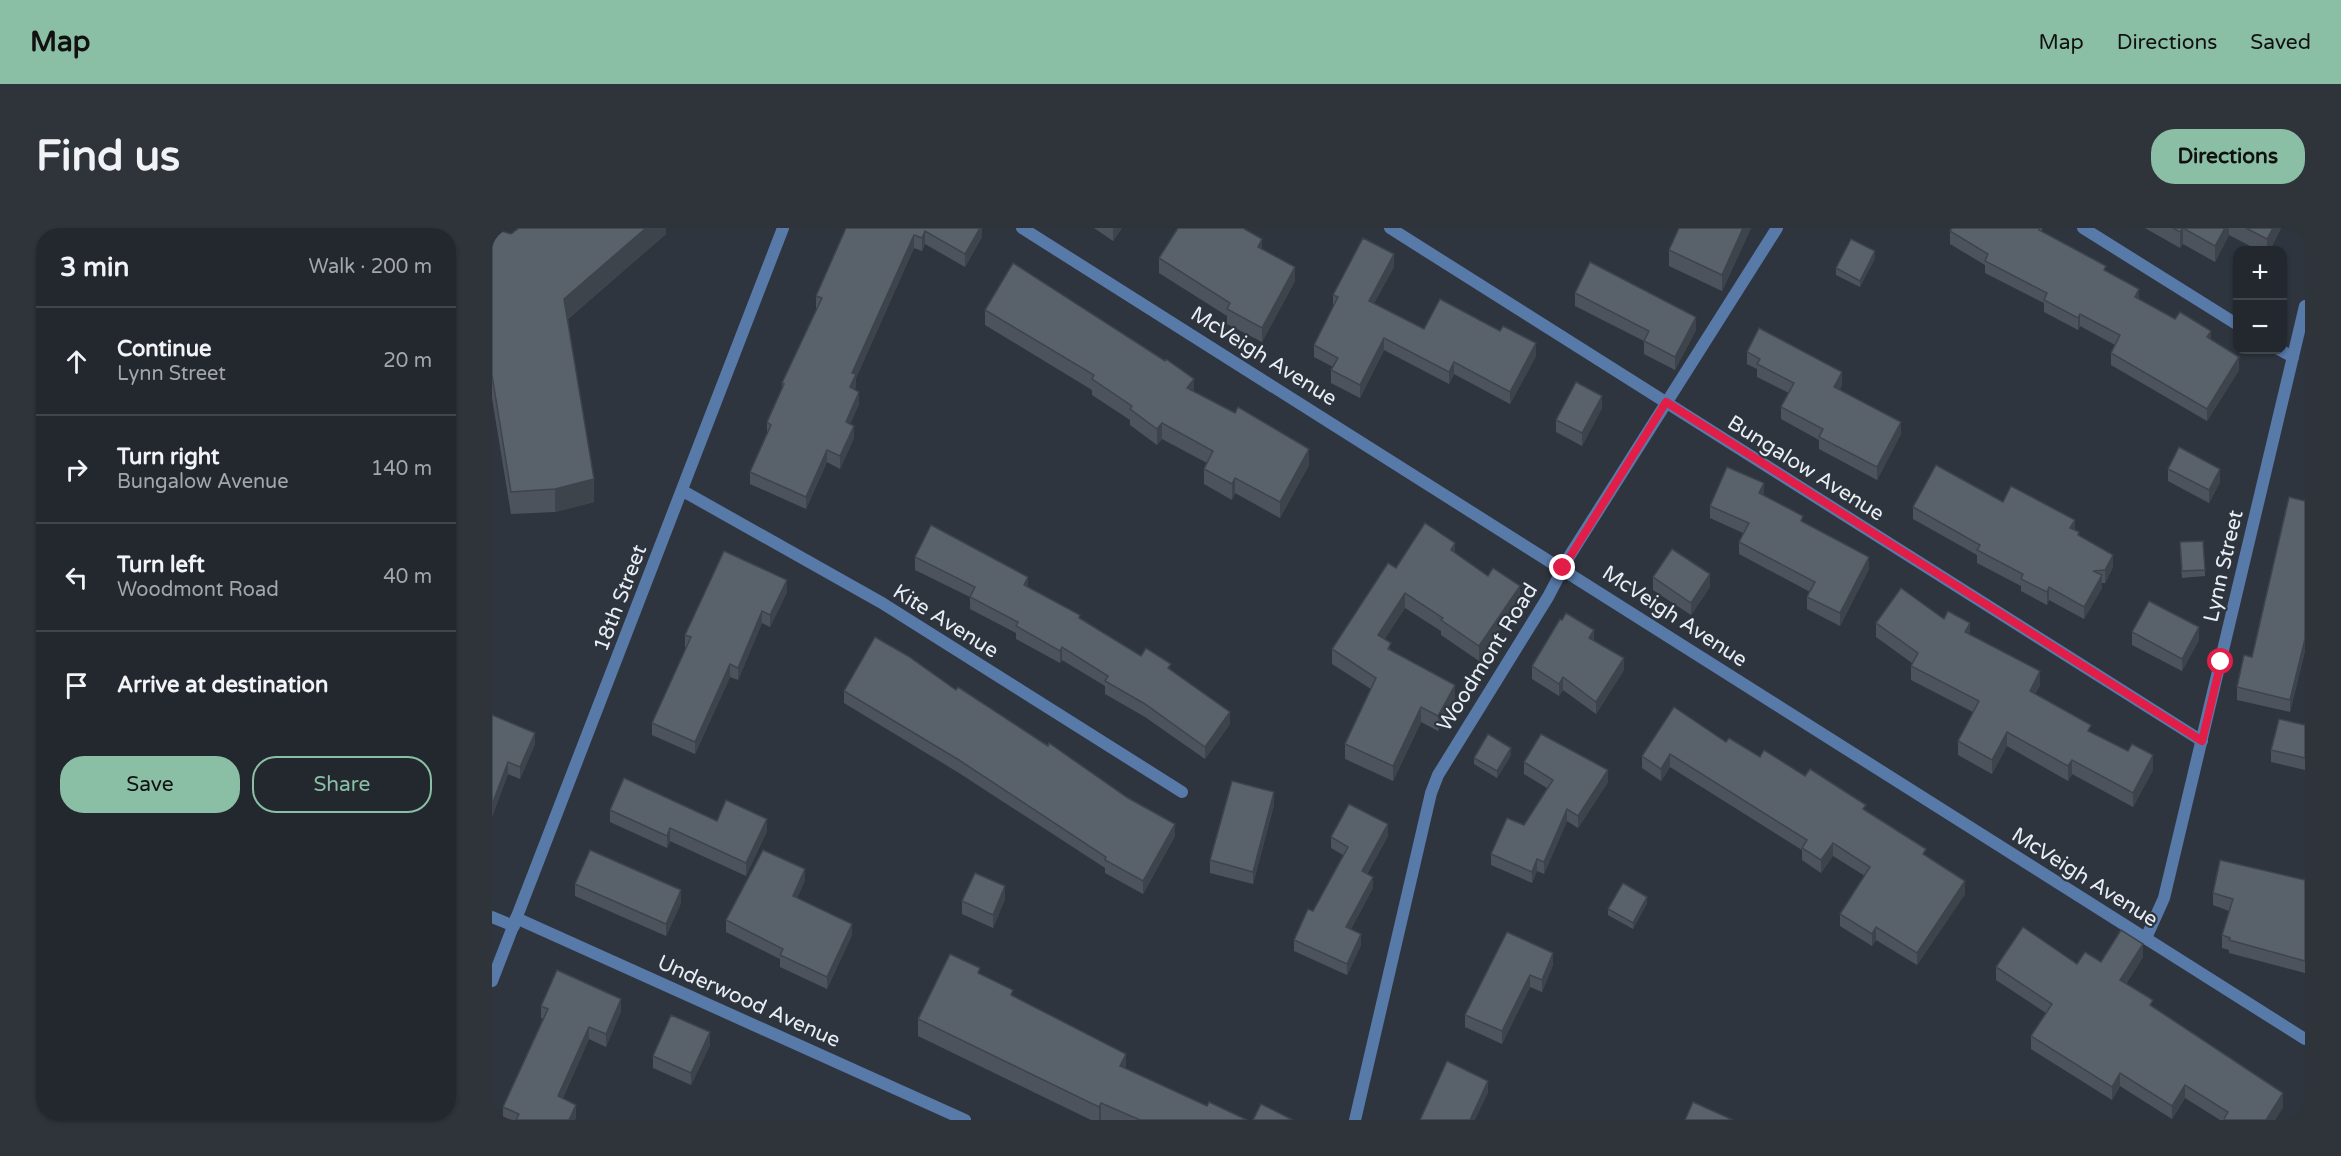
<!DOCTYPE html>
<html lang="en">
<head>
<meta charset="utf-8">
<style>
  :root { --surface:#23282f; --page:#2f343b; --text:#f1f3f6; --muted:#a3a6aa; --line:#40444b; --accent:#8abfa5 }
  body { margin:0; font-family:"Varela Round",sans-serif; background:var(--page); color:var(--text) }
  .controls { position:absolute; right:18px; top:18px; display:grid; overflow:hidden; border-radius:12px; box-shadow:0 2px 4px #0004 }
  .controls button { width:54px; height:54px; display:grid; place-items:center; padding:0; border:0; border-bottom:2px solid var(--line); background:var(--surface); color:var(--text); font:30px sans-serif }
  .stop { position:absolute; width:18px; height:18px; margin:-14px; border:4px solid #e11d48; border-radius:50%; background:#fff }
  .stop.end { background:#e11d48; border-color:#fff; box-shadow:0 2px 6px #0008 }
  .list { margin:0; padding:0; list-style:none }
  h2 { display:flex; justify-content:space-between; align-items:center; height:78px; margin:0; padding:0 24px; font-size:26px }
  h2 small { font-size:20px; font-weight:400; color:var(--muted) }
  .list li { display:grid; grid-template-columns:39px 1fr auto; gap:18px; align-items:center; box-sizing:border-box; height:108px; padding:0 24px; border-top:2px solid var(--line) }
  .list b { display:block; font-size:22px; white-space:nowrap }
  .list p { margin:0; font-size:20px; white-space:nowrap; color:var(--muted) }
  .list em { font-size:20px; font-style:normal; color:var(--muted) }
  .actions { display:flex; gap:12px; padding:18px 24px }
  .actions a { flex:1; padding:14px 0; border:2px solid var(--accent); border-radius:24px; text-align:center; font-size:21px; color:var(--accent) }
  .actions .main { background:var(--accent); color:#111 }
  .icon { flex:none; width:33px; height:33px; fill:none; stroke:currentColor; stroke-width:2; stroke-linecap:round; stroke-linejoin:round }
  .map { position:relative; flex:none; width:1813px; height:892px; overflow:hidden; border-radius:24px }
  header { display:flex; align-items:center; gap:36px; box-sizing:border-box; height:84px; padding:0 30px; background:var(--accent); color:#111 }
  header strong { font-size:28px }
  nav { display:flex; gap:33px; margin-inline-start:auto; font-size:21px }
  .intro { display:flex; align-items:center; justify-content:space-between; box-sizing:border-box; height:144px; padding:0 36px }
  h1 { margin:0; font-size:42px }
  .button { padding:15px 27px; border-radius:24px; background:var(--accent); color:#111; font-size:21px; font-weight:700 }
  main { display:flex; gap:36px; padding:0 36px }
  aside { flex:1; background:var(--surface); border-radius:24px; box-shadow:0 2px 4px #0004 }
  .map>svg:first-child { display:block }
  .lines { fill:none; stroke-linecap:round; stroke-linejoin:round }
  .street { stroke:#577aa9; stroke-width:12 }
  .wall { fill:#4d535c }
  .shaded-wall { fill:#3e444b }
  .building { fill:#59616b; stroke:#3e444b; stroke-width:1.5 }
  .route { stroke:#e11d48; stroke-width:8 }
  .labels { text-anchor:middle; stroke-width:4.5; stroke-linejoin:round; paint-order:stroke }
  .street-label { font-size:21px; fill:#e9eef4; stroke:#2f353f }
</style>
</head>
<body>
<header>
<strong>Map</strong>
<nav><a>Map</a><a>Directions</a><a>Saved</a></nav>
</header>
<div class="intro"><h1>Find us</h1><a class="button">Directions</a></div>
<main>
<aside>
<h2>3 min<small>Walk · 200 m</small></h2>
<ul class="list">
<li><svg class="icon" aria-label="ahead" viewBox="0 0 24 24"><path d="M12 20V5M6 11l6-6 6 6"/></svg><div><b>Continue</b><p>Lynn Street</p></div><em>20 m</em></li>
<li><svg class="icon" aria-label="right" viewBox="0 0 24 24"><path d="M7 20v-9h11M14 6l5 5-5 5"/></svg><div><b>Turn right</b><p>Bungalow Avenue</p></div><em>140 m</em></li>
<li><svg class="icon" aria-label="left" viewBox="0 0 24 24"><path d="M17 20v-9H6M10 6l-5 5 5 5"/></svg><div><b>Turn left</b><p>Woodmont Road</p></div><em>40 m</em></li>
<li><svg class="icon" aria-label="arrive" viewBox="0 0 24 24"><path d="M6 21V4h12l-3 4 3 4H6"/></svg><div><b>Arrive at destination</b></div></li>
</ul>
<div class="actions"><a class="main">Save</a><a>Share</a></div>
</aside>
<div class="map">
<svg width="1813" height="892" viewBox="0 0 1813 892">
  <rect width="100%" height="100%" fill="#2f353f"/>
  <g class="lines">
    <g class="street">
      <polyline points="530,0 1813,811"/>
      <polyline points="898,0 1710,513"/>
      <polyline points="1591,0 1746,97"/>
      <polyline points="1788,122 1801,129"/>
      <polyline points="191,263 390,375 690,564"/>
      <polyline points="0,689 22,698"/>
      <polyline points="24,690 473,892"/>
      <polyline points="1654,710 1672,670 1813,78"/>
      <polyline points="0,753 291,0"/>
      <polyline points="863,892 939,565 946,547 1056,369 1078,327 1285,0"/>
    </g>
  </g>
  <g class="wall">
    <polygon points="0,0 19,6 174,0 174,6 76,91 102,274 63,284 19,286 0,170"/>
    <polygon points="354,0 490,0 490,9 473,39 433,16 430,23 422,20 364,150 364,159 362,162 367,176 358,196 362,210 348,241 335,234 314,281 258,256 258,244 275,207 275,194 290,162 290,155 325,81 324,80 324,68"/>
    <polygon points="602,0 630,0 621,13"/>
    <polygon points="1259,0 1230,63 1177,38 1177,22"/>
    <polygon points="1550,0 1550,4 1614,43 1647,72 1719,112 1747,142 1715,193 1619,137 1619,125 1623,117 1588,98 1586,102 1552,84 1552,75 1493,45 1493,37 1458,16 1458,3"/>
    <polygon points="1653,0 1789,0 1778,22 1766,22 1737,7 1723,34 1691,16 1688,20"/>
    <polygon points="770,22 803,53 770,114 735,96 735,88 667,45 667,30"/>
    <polygon points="1383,30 1368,59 1344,47 1344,40"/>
    <polygon points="902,39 882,75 932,101 1044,128 1018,176 962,146 957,156 892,122 868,170 839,155 839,142 841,139 822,129 822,117 841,79 841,67"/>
    <polygon points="1083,65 1204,102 1183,142 1152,126 1152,113 1083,78"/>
    <polygon points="493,82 702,163 817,237 788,290 743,265 740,272 712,256 712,241 715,235 670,211 665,217 638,197 638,192 600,167 600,162 493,97"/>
    <polygon points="1255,124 1350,157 1348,161 1409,206 1385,252 1327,221 1327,212 1289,191 1289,179 1297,165 1265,149 1265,141 1255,136"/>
    <polygon points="1110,180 1090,218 1064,204 1064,192"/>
    <polygon points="1676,241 1728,254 1717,275 1676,253"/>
    <polygon points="1272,267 1377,341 1348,398 1315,381 1315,369 1318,364 1247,326 1247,314 1251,305 1218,290 1218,278"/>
    <polygon points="1813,273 1813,423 1798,484 1745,472 1745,459 1760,429"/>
    <polygon points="1511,274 1583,302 1587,308 1621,339 1613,355 1610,355 1610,360 1592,391 1557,372 1555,377 1529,363 1529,358 1485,335 1485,327 1421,291 1421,279"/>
    <polygon points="1688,321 1713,342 1713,348 1690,350"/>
    <polygon points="963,326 1028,373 987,433 949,407 949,403 913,380 892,411 899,423 963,472 946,503 929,494 901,553 853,531 853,516 879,461 840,436 840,421 904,340"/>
    <polygon points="423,329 536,359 649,428 679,442 738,496 713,531 653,489 613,466 613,458 570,432 568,435 524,411 524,405 478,381 478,369 423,342"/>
    <polygon points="1161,349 1218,359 1199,387 1161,362"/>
    <polygon points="295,364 278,399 270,395 246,452 238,449 203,526 160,507 160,495 194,420 193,419 193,407"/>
    <polygon points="1452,391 1478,406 1548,457 1543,466 1599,504 1661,542 1641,579 1580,546 1576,553 1515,518 1500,546 1466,527 1466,513 1481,484 1419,452 1419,438 1420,435 1384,409 1384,395"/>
    <polygon points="1640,404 1707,412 1690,443 1640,417"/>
    <polygon points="1102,412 1132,442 1104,486 1071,462 1067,468 1040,451 1040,438"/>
    <polygon points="352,463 683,608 651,666 613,645 613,640 467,545 352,475"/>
    <polygon points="0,487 43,516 28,551 16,546 0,589"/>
    <polygon points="1813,497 1813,542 1779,534 1779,522"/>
    <polygon points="1234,514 1268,529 1313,548 1374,583 1434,628 1473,666 1425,737 1384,712 1380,718 1348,698 1348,686 1373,648 1341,628 1329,645 1310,632 1310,622 1178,539 1169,553 1150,540 1150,528"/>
    <polygon points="1019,527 1005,550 982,536 982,530"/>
    <polygon points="1032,534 1116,554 1086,600 1075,593 1052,646 1045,643 1040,655 999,637 999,626 1032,597 1055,560 1032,546"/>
    <polygon points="782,577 761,656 718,645 718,632"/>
    <polygon points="118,582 225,593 275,603 254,648 178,613 175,620 118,594"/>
    <polygon points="896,608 875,646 881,660 859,701 869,717 855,747 802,723 802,712 821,683 851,627 839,620 839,609"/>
    <polygon points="313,652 305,670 360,707 335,761 288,739 288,731 234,704 234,692"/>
    <polygon points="1813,652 1813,745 1737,725 1737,722 1730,720 1730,707 1737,683 1721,677 1721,665"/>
    <polygon points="83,656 189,675 174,708 83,668"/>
    <polygon points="513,671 501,700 470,686 470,673"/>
    <polygon points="1155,675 1141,701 1116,687 1116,681"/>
    <polygon points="1015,704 1061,737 1050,764 1038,759 1010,816 973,799 973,787"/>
    <polygon points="1651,729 1634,756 1661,779 1791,879 1783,892 1728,892 1693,870 1680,891 1628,858 1620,872 1539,821 1539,808 1554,785 1504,752 1504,739 1585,736"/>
    <polygon points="488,746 634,841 715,878 755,892 599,892 426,808 426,791"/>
    <polygon points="49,778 129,783 114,819 97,811 71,870 84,889 83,892 13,892 11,891 11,879 51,791 49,790"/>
    <polygon points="218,817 199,857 161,840 161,828"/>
  </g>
  <g class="shaded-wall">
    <polygon points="154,0 174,0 174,6 72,94 72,71"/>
    <polygon points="488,0 490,0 490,9 473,39 473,26"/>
    <polygon points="621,0 630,0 621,13"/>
    <polygon points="1251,0 1259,0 1230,63 1230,47"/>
    <polygon points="1691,0 1691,16 1688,20 1688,4"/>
    <polygon points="1733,0 1737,0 1737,7 1723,34 1723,18"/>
    <polygon points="1781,0 1789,0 1778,22 1775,22 1775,11"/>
    <polygon points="433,3 433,16 430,23 430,10"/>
    <polygon points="422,7 422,20 364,150 364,159 358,172 358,159 360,145"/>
    <polygon points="770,11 770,25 766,19"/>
    <polygon points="1383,23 1383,30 1368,59 1368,53"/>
    <polygon points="902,26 902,39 877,85 877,73"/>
    <polygon points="803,39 803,53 770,114 770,100"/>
    <polygon points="1647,61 1647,73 1643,69"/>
    <polygon points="1588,86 1588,98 1586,102 1586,90"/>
    <polygon points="1204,89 1204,102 1183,142 1183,129"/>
    <polygon points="1719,103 1719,116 1715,109"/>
    <polygon points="892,110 892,122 868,170 868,157"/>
    <polygon points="1044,115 1044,128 1018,176 1018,164"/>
    <polygon points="1747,129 1747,142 1715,193 1715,181"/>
    <polygon points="962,134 962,146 957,156 957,144"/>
    <polygon points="1350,144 1350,157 1342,171 1342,159"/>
    <polygon points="702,151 702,167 695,160"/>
    <polygon points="367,164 367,176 354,206 354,194"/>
    <polygon points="1110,168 1110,180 1090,218 1090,205"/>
    <polygon points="1409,194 1409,206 1385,252 1385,239"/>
    <polygon points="670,195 670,211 665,217 665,201"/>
    <polygon points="362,198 362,210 348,241 348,228"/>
    <polygon points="817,221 817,237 788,290 788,274"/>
    <polygon points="335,222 335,234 314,281 314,269"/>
    <polygon points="1728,241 1728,254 1717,275 1717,262"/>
    <polygon points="743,250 743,265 740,272 740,256"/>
    <polygon points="102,251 102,274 63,284 63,261"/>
    <polygon points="1272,255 1272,268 1267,265"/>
    <polygon points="1583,292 1583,305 1578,300"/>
    <polygon points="963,315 963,330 959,322"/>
    <polygon points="1621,327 1621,339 1613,355 1613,342"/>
    <polygon points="1377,329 1377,341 1348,398 1348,385"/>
    <polygon points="1218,346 1218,359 1199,387 1199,375"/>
    <polygon points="1610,347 1610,360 1592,391 1592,379"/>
    <polygon points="536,349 536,362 532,357"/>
    <polygon points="295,352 295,364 278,399 278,387"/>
    <polygon points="1028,358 1028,373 987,433 987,418"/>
    <polygon points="1557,359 1557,372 1555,377 1555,364"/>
    <polygon points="913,365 913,380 886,422 886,407"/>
    <polygon points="270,383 270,395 246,452 246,440"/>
    <polygon points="1478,395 1478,409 1473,404"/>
    <polygon points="1707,399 1707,412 1690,443 1690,431"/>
    <polygon points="1102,402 1102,415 1097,410"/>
    <polygon points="1813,411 1813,423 1798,484 1798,472"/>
    <polygon points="570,419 570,432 568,435 568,423"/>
    <polygon points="1132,430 1132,442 1104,486 1104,474"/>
    <polygon points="238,436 238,449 203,526 203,514"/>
    <polygon points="1548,443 1548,457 1538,477 1538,463"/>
    <polygon points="1071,449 1071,462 1067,468 1067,456"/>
    <polygon points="963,457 963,472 946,503 946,488"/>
    <polygon points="929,479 929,494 901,553 901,538"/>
    <polygon points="738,484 738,496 713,531 713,519"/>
    <polygon points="1515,504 1515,518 1500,546 1500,532"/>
    <polygon points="43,505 43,516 28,551 28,539"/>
    <polygon points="1019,520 1019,527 1005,550 1005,543"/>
    <polygon points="1178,526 1178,539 1169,553 1169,541"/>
    <polygon points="1661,527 1661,542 1641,579 1641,565"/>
    <polygon points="1580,532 1580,546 1576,553 1576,538"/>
    <polygon points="16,534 16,546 0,589 0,577"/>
    <polygon points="1116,542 1116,554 1086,600 1086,588"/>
    <polygon points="782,564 782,577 761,656 761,644"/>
    <polygon points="1075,581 1075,593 1052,646 1052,634"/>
    <polygon points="275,591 275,603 254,648 254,635"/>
    <polygon points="683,596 683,608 651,666 651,653"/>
    <polygon points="896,596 896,608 870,654 870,643"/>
    <polygon points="178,600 178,613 175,620 175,608"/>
    <polygon points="1341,615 1341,628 1329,645 1329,632"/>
    <polygon points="1045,631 1045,643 1040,655 1040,644"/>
    <polygon points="313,641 313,652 301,680 301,668"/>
    <polygon points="881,649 881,660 854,710 854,699"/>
    <polygon points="1473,653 1473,666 1425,737 1425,725"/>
    <polygon points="513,658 513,671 501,700 501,687"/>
    <polygon points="189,662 189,675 174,708 174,696"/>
    <polygon points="1155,669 1155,675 1141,701 1141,695"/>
    <polygon points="360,696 360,707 335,761 335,749"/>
    <polygon points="1384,699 1384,712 1380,718 1380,706"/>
    <polygon points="869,706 869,717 855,747 855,736"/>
    <polygon points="1651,716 1651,729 1628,765 1628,752"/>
    <polygon points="1061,725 1061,737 1050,764 1050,752"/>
    <polygon points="1038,747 1038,759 1010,816 1010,803"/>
    <polygon points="129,771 129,783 114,819 114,806"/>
    <polygon points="97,799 97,811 66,881 66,868"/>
    <polygon points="218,804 218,817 199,857 199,845"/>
    <polygon points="634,826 634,842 628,838"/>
    <polygon points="1628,845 1628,858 1620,872 1620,859"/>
    <polygon points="996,853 996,865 983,892 978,892"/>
    <polygon points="1693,857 1693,870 1680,891 1680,878"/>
    <polygon points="1791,865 1791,879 1783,892 1774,892"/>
    <polygon points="609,875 609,892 607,892 607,879"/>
    <polygon points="84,877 84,889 83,892 77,892"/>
  </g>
  <g class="building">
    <polygon points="0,0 19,6 27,0 154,0 72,71 102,251 63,261 19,264 0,147"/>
    <polygon points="354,0 488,0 473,26 433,3 430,10 422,7 360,145 364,146 358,159 367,164 354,194 362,198 348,228 335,222 314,269 258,244 279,197 275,194 292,156 290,155 330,70 324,68"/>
    <polygon points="686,0 751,0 770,11 766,19 803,39 770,100 735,81 738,75 667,30"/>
    <polygon points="1187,0 1251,0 1230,47 1177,22"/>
    <polygon points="1460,0 1548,0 1547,2 1614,38 1612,42 1647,61 1643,69 1683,91 1688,84 1719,103 1715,109 1747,129 1715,181 1619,125 1628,107 1588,86 1586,90 1552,72 1555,65 1493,33 1496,26 1458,3"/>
    <polygon points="1681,0 1691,0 1688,4"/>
    <polygon points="1691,0 1733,0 1723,18"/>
    <polygon points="1754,0 1781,0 1775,11"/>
    <polygon points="871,10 902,26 877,73 932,101 948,71 1008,103 1011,98 1044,115 1018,164 962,134 957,144 892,110 868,157 839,142 846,130 822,117 846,69 841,67"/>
    <polygon points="1359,11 1383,23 1368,53 1344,40"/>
    <polygon points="1098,34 1204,89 1183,129 1152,113 1157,103 1083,65"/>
    <polygon points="521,35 673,133 674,131 702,151 695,160 743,185 746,179 817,221 788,274 743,250 740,256 712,241 721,223 670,195 665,201 638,181 640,178 600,151 602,147 493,82"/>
    <polygon points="1267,100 1350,144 1342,159 1409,194 1385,239 1327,209 1331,201 1289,179 1302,155 1265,136 1268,131 1255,124"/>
    <polygon points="1084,154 1110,168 1090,205 1064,192"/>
    <polygon points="1687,219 1728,241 1717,262 1676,241"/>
    <polygon points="1444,237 1511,274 1519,258 1583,292 1578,300 1587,304 1586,307 1621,327 1613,342 1601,343 1610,347 1592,379 1557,359 1555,364 1529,351 1531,346 1485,322 1488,317 1421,279"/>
    <polygon points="1235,239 1272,255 1267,265 1311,288 1309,293 1377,329 1348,385 1315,369 1323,354 1247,314 1257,295 1218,278"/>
    <polygon points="1797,269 1813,273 1813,411 1798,472 1745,459 1752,427 1760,429"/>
    <polygon points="933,295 963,315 959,322 996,348 1001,340 1028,358 987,418 949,392 951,390 913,365 886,407 899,415 896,421 963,457 946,488 929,479 901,538 853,516 884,450 840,421 896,335 904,340"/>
    <polygon points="439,297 536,349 532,357 588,387 587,390 649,428 654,420 679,436 676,440 738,484 713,519 653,476 613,453 616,448 570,419 568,423 524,398 526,394 478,369 483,359 423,329"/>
    <polygon points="1711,313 1713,342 1690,343 1688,314"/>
    <polygon points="1180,321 1218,346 1199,375 1161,349"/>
    <polygon points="232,323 295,352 278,387 270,383 246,440 238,436 203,514 160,495 199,409 193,407"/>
    <polygon points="1409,360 1452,391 1456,383 1478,395 1473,404 1548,443 1538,463 1599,497 1596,503 1636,523 1640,516 1661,527 1641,565 1580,532 1576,538 1515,504 1500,532 1466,513 1487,473 1419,438 1426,425 1384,395"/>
    <polygon points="1657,373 1707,399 1690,431 1640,404"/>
    <polygon points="1074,385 1102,402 1097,410 1132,430 1104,474 1071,449 1067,456 1040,438 1068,391 1070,392"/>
    <polygon points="383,409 416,428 464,462 466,459 556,518 557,515 636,570 683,596 651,653 613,632 614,629 467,532 352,463"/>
    <polygon points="1182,479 1234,514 1237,510 1268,529 1272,522 1313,548 1318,541 1374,577 1371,581 1434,621 1431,626 1473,653 1425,725 1384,699 1380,706 1348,686 1378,639 1341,615 1329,632 1310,620 1315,612 1178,526 1169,541 1150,528"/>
    <polygon points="0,487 43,505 28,539 16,534 0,577"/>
    <polygon points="1787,491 1813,497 1813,530 1779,522"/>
    <polygon points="996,506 1019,520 1005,543 982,530"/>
    <polygon points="1049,506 1116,542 1086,588 1075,581 1052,634 1045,631 1040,644 999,626 1015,590 1032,597 1061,552 1032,534"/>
    <polygon points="132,550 225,593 234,572 275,591 254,635 178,600 175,608 118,582"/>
    <polygon points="740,553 782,564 761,644 718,632"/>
    <polygon points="857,576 896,596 870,643 881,649 854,699 869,706 855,736 802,712 816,681 821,683 856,619 839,609"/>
    <polygon points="98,622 189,662 174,696 83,656"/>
    <polygon points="271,622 313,641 301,668 360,696 335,749 288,727 291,721 234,692"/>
    <polygon points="1728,632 1813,652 1813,733 1737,712 1738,710 1730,707 1741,671 1721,665"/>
    <polygon points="483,645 513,658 501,687 470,673"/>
    <polygon points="1131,655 1155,669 1141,695 1116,681"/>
    <polygon points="1531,699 1585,736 1593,724 1609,734 1629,702 1651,716 1628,752 1661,772 1658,777 1791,865 1774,892 1733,892 1732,891 1736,884 1693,857 1680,878 1628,845 1620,859 1539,808 1560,776 1504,739"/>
    <polygon points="1015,704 1061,725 1050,752 1038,747 1010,803 973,787"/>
    <polygon points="458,726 488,740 486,745 521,762 519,767 634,826 628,838 715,878 717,874 755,892 648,892 609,875 607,879 426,791"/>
    <polygon points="65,742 129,771 114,806 97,799 66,868 84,877 77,892 24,892 27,886 11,879 56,781 49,778"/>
    <polygon points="179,787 218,804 199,845 161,828"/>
    <polygon points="955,833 996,853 978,892 928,892"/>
    <polygon points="1201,874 1241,892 1193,892"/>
    <polygon points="769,876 801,892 761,892"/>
  </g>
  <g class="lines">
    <polyline class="route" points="1071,340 1174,174 1710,513 1729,434"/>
  </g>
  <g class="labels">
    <g class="street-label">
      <text transform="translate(772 128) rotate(32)" y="7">McVeigh Avenue</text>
      <text transform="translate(1314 240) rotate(32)" y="7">Bungalow Avenue</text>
      <text transform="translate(1731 338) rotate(-77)" y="7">Lynn Street</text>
      <text transform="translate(128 370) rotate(-69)" y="7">18th Street</text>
      <text transform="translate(1183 388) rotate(33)" y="7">McVeigh Avenue</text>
      <text transform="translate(454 393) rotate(32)" y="7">Kite Avenue</text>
      <text transform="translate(995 429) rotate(-58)" y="7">Woodmont Road</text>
      <text transform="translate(1593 649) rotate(32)" y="7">McVeigh Avenue</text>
      <text transform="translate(257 773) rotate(24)" y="7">Underwood Avenue</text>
    </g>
  </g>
</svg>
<div class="controls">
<button>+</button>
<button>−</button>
</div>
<div class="stop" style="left:1729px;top:434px"></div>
<div class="stop end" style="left:1071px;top:340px"></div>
</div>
</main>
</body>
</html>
